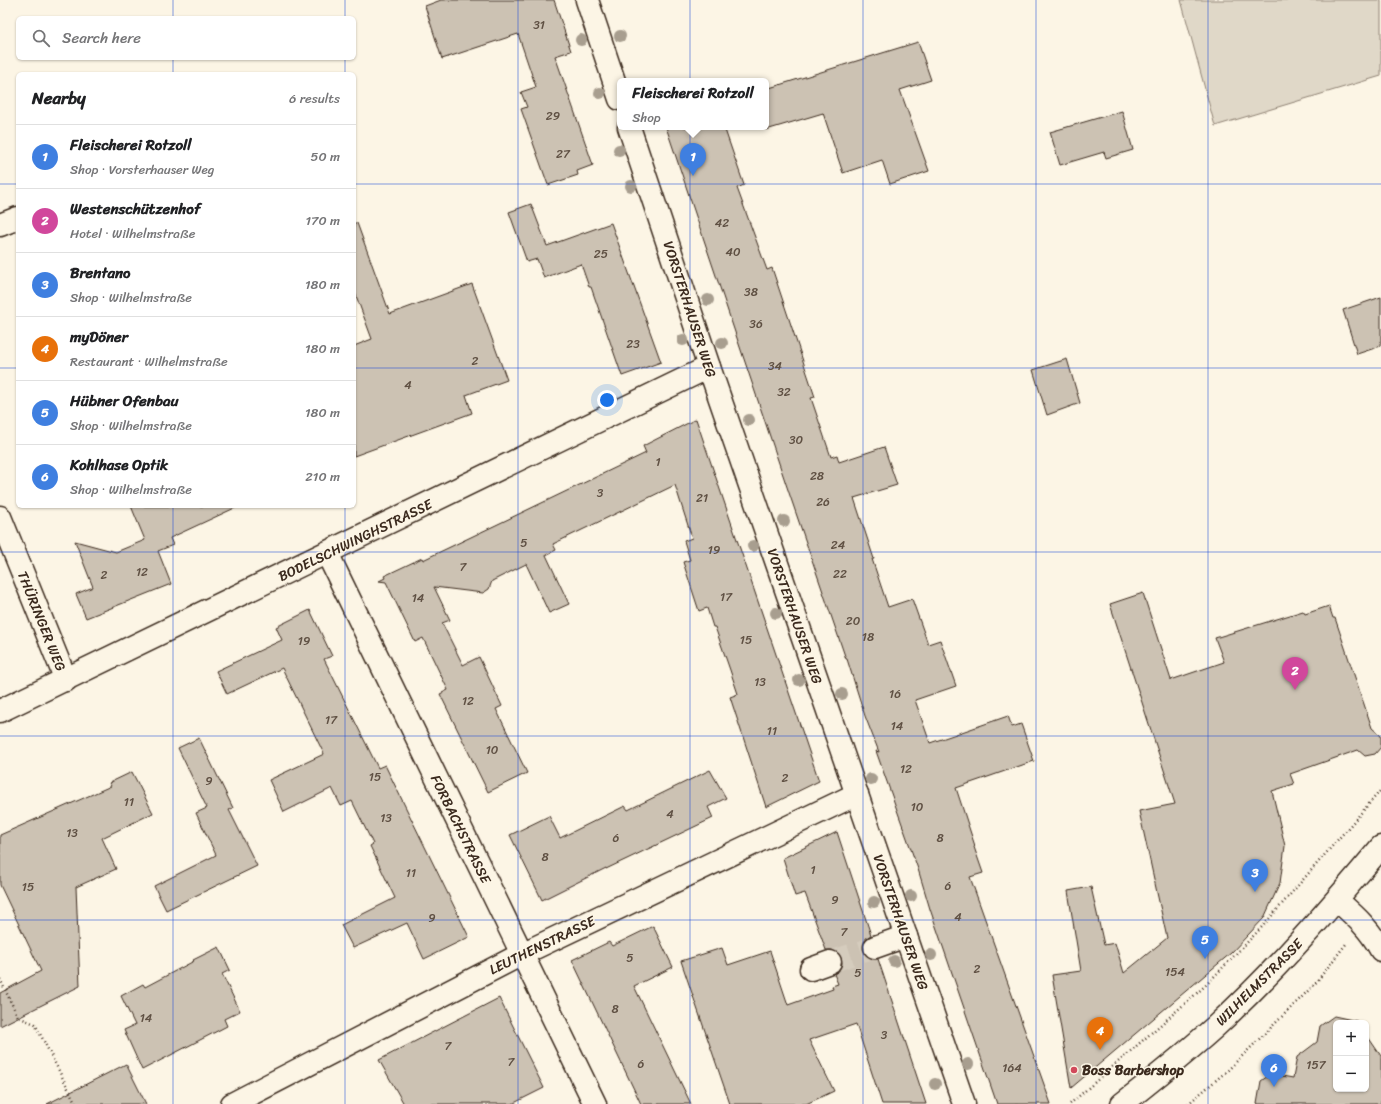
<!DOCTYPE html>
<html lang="en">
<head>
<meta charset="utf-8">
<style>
  :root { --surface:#fff; --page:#f2f2f2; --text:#202124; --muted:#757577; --line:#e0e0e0; --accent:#ea580c }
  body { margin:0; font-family:Sriracha,sans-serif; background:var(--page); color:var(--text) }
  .controls { position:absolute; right:12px; bottom:12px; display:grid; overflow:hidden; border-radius:6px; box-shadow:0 1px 3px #0004 }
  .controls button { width:36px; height:36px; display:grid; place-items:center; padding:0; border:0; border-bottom:1px solid var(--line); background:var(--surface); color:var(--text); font:20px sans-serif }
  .you { position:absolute; left:607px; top:400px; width:14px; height:14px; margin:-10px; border:3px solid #fff; border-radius:50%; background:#1a73e8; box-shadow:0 0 0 6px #1a73e833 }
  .badge { display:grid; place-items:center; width:26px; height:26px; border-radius:50%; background:var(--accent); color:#fff; font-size:13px; font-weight:700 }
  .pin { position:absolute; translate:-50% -33px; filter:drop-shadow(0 1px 2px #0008) }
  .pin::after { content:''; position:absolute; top:21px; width:14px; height:12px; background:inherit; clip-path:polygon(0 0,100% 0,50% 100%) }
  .popup { position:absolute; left:617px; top:78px; width:152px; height:52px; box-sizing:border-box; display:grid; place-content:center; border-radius:6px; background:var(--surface); filter:drop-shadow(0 1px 3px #0005); font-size:13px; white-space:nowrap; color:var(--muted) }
  .popup b { font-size:15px; color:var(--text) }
  .popup::after { content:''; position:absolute; left:50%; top:100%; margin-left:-8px; border:8px solid transparent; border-top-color:var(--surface) }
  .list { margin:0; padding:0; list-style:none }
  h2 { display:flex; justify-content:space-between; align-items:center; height:52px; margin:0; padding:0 16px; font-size:17px }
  h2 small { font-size:13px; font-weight:400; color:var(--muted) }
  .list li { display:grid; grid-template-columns:26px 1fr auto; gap:12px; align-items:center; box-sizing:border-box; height:64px; padding:0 16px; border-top:1px solid var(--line) }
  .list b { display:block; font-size:15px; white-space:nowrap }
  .list p { margin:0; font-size:13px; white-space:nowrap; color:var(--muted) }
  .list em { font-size:13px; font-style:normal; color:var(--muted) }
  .icon { flex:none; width:22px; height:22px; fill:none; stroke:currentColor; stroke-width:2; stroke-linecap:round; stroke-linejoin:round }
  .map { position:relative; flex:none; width:1381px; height:1104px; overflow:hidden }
  .search { position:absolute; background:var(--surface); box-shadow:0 1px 3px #0004; left:16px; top:16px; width:340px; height:44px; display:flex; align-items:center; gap:10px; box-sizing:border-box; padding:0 14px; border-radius:6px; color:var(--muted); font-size:15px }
  .panel { position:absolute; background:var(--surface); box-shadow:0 1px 3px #0004; left:16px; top:72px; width:340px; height:436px; border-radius:6px }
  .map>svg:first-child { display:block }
  .green { fill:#e0d8c8; stroke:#8e8173 }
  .building { fill:#ccc2b3; stroke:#3b2a1e }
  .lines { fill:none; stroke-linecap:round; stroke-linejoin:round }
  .minor-tunnel { stroke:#d5ccbd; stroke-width:22; stroke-dasharray:22 11; stroke-linecap:butt }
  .minor-casing { stroke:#3b2a1e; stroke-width:25 }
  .major-casing { stroke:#3b2a1e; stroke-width:25 }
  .path { stroke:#3b2a1e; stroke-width:2.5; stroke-dasharray:1 3; stroke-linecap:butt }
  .minor { stroke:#fcf5e5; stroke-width:22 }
  .major { stroke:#fcf5e5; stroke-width:22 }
  .tree { fill:#a89e8f }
  .grid { fill:none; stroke:#1d4ed8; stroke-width:1; stroke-opacity:0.55 }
  .poi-dot { fill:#d1495b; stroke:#fcf5e5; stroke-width:1.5 }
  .labels { text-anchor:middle; stroke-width:3; stroke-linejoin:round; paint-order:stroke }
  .number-label { font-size:12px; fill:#5f5043 }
  .street-label { font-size:14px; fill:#3b2a1e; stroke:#fcf5e5 }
  .poi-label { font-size:14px; font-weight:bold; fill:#3b2a1e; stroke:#fcf5e5; text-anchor:start }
</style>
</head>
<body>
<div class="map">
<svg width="1381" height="1104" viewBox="0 0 1381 1104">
  <rect width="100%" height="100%" fill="#fcf5e5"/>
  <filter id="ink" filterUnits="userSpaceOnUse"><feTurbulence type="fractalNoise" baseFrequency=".025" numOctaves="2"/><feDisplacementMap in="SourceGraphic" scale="8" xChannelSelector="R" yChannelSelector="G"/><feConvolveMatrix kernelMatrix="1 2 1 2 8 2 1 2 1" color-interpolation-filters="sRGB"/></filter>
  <g filter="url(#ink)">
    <polygon class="green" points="1181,0 1381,0 1381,76 1215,126"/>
    <g class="building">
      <polygon points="441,0 554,0 571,51 555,56 593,165 577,171 578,175 548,185 521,109 527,107 521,92 536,87 518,34 442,59 425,6"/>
      <polygon points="918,42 931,80 900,90 929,171 890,184 882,160 843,173 823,113 766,130 766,89"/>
      <polygon points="1122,111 1133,150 1106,158 1104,152 1060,165 1050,132"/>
      <polygon points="666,127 724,127 744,185 737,188 767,270 772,268 815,397 811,398 831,457 837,455 839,462 884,447 897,485 854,498 874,559 872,559 888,607 912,599 928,644 940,640 956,686 915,700 930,743 1008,716 1012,727 1021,724 1034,761 956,788 975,846 974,847 983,873 970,877 1051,1104 997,1104 930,909 918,869 876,751 879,752 865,716 847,659 846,659 786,484"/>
      <polygon points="531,204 547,246 611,223 661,362 622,376 591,287 589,287 581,264 544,278 537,259 527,262 509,212"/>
      <polygon points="354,223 357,223 390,314 472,284 507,380 466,395 472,413 354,456 354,346 372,339 354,290"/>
      <polygon points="1381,297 1381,346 1357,354 1343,310"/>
      <polygon points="1067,359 1080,403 1047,415 1033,370"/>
      <polygon points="696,419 819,781 766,807 730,697 738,694 730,670 715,627 713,627 707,608 699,611 683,562 690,560 684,541 692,538 675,485 553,544 556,550 546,555 569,604 549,613 526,564 492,581 489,589 483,593 434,587 450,620 442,623 463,665 479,657 502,706 496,709 527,773 488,792 440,694 448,690 423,638 415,642 386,582 379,581 385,578 384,576 422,558 423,560 646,453 643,446"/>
      <polygon points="131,506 239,506 170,538 173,545 158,551 171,584 86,618 76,594 93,587 75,541 116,552 145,540"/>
      <polygon points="1143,593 1171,680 1224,662 1215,638 1303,611 1305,614 1329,606 1333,618 1335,618 1372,728 1381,736 1381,747 1375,754 1365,756 1358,750 1290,774 1294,784 1272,791 1285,846 1280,883 1264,918 1231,953 1071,1088 1052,975 1081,971 1068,891 1091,887 1104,945 1115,943 1124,973 1167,938 1139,811 1175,804 1110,604"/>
      <polygon points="310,610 332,656 324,659 378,768 385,765 469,937 424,959 407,923 353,948 341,925 395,898 370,846 373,844 352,801 341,806 332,788 284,812 269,780 324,754 282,668 227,694 216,671 282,640 276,627"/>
      <polygon points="199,738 233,808 229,810 257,866 166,910 154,886 216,855 196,813 207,808 178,748"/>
      <polygon points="710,770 726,798 708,807 713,818 606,869 606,868 542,900 510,835 549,816 560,838 625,806 628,810"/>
      <polygon points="132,772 153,813 102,838 116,869 76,887 80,986 0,1026 0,993 41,971 0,885 0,835 111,786 109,783"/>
      <polygon points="837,832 871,935 865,939 863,944 863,951 867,957 872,959 878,959 926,1104 882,1104 856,1024 809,1040 834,1091 806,1104 730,1104 681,961 722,948 728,965 770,951 788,1005 833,989 832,986 838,984 834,974 840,970 842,964 842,957 838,952 832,950 826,950 805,893 795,896 783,858"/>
      <polygon points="653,926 673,967 634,986 691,1104 641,1104 572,960 609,942 612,946"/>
      <polygon points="219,947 230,970 222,974 240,1011 224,1019 227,1026 142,1070 124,1030 135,1025 121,996 143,984 145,987 194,961 193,960"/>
      <polygon points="499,998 544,1088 512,1104 404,1104 379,1060"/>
      <polygon points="1334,1016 1357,1021 1358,1023 1336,1023 1336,1089 1366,1089 1366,1034 1381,1056 1381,1104 1257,1104 1261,1081 1271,1074 1293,1078 1297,1057 1317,1042 1320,1026"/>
      <polygon points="126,1064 146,1104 47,1104"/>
    </g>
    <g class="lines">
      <polyline class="minor-tunnel" points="830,962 875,947"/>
      <g class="minor-casing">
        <g id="minor">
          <polyline points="587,0 620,99"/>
          <polyline points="629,127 709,367 964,1104"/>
          <polyline points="0,225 18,218"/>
          <polyline points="0,517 66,680"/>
          <polyline points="327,553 595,1104"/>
          <polyline points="0,711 709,367"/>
          <path d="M1337,900C1355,916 1369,928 1381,950"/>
          <polyline points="875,947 906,936"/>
          <polyline points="811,969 830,962"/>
          <polyline points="232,1104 522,954 857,794"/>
        </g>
      </g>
      <g class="major-casing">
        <path id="major" d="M1122,1104C1154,1079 1186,1053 1216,1026C1276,971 1329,909 1381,847"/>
      </g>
      <g class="path">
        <polyline points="0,979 18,1017 35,1024 76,1104"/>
        <polyline points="1070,1104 1205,986 1262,927 1381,790"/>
        <polyline points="1188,1104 1228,1070 1314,985 1346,944"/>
      </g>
      <use href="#minor" class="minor"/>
      <use href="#major" class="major"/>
    </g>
    <g class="tree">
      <circle cx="620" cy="36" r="6"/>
      <circle cx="581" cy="40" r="6"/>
      <circle cx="600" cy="93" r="6"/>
      <circle cx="619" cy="150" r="6"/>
      <circle cx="631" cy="186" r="6"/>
      <circle cx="708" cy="300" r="6"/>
      <circle cx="683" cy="340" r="6"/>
      <circle cx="722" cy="343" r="6"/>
      <circle cx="749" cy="420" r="6"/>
      <circle cx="784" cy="521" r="6"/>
      <circle cx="753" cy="546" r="6"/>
      <circle cx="776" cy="613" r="6"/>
      <circle cx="799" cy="680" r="6"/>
      <circle cx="842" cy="694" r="6"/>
      <circle cx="871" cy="779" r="6"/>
      <circle cx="911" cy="896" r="6"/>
      <circle cx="874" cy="902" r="6"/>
      <circle cx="931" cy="955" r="6"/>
      <circle cx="894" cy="961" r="6"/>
      <circle cx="968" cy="1064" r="6"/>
      <circle cx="935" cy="1084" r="6"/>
    </g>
  </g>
  <path class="grid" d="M173,0V18M345,0V18M518,0V1104M690,0V1104M863,0V1104M1036,0V1104M1208,0V1104M173,58V74M345,58V74M0,184H18M354,184H1381M0,368H18M354,368H1381M173,506V1104M345,506V1104M0,552H1381M0,736H1381M0,920H1381"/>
  <circle class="poi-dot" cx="1074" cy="1070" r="4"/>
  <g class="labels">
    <g class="number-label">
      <text x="539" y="29">31</text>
      <text x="553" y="120">29</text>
      <text x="563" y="158">27</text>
      <text x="722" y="227">42</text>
      <text x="733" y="256">40</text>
      <text x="601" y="258">25</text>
      <text x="751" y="296">38</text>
      <text x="756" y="328">36</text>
      <text x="633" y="348">23</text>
      <text x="475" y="365">2</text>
      <text x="775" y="370">34</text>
      <text x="408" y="389">4</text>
      <text x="784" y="396">32</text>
      <text x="796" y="444">30</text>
      <text x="658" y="466">1</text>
      <text x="817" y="480">28</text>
      <text x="600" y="497">3</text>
      <text x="702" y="502">21</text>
      <text x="823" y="506">26</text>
      <text x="524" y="547">5</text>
      <text x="838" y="549">24</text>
      <text x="714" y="554">19</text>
      <text x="463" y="571">7</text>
      <text x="142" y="576">12</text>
      <text x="840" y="578">22</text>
      <text x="104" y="579">2</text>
      <text x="726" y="601">17</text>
      <text x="418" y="602">14</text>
      <text x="853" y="625">20</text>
      <text x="868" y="641">18</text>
      <text x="746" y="644">15</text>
      <text x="304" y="645">19</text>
      <text x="760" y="686">13</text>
      <text x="895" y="698">16</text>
      <text x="468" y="705">12</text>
      <text x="331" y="724">17</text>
      <text x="897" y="730">14</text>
      <text x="772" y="735">11</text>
      <text x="492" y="754">10</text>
      <text x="906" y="773">12</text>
      <text x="375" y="781">15</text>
      <text x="785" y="782">2</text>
      <text x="209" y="785">9</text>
      <text x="129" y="806">11</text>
      <text x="917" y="811">10</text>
      <text x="670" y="818">4</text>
      <text x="386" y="822">13</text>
      <text x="72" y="837">13</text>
      <text x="616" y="842">6</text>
      <text x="940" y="842">8</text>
      <text x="545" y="861">8</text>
      <text x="813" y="874">1</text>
      <text x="411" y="877">11</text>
      <text x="948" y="890">6</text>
      <text x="28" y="891">15</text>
      <text x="835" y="904">9</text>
      <text x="958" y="921">4</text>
      <text x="432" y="922">9</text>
      <text x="844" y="936">7</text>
      <text x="630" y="962">5</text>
      <text x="977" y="973">2</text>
      <text x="1175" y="976">154</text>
      <text x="858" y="977">5</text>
      <text x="615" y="1013">8</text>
      <text x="146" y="1022">14</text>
      <text x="884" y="1039">3</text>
      <text x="448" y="1050">7</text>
      <text x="511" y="1066">7</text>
      <text x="641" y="1068">6</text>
      <text x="1316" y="1069">157</text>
      <text x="1012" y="1072">164</text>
    </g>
    <g class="street-label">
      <text transform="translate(690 309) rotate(72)" y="5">VORSTERHAUSER WEG</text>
      <text transform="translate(355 540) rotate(-26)" y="5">BODELSCHWINGHSTRASSE</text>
      <text transform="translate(795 616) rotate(71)" y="5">VORSTERHAUSER WEG</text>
      <text transform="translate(42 621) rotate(68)" y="5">THÜRINGER WEG</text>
      <text transform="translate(461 829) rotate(64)" y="5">FORBACHSTRASSE</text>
      <text transform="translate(901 922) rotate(71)" y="5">VORSTERHAUSER WEG</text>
      <text transform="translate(542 945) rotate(-26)" y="5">LEUTHENSTRASSE</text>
      <text transform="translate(1259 982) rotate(-45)" y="5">WILHELMSTRASSE</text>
    </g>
    <g class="poi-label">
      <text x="1082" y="1075">Boss Barbershop</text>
    </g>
  </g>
</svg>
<div class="controls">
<button>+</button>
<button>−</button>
</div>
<div class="you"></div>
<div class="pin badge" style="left:693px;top:176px;background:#3f7fe0">1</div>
<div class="popup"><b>Fleischerei Rotzoll</b>Shop</div>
<div class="pin badge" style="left:1295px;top:690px;background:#d1479c">2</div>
<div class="pin badge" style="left:1255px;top:892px;background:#3f7fe0">3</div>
<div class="pin badge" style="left:1100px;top:1050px;background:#e8710a">4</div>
<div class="pin badge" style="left:1205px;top:959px;background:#3f7fe0">5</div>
<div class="pin badge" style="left:1274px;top:1087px;background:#3f7fe0">6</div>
<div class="search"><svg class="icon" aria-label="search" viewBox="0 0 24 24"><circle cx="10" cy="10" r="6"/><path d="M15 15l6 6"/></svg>Search here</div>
<section class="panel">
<h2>Nearby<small>6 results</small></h2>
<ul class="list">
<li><span class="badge" style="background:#3f7fe0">1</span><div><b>Fleischerei Rotzoll</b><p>Shop · Vorsterhauser Weg</p></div><em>50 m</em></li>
<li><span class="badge" style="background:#d1479c">2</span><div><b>Westenschützenhof</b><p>Hotel · Wilhelmstraße</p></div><em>170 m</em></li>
<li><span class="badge" style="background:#3f7fe0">3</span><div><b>Brentano</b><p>Shop · Wilhelmstraße</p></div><em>180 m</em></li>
<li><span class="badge" style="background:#e8710a">4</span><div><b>myDöner</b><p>Restaurant · Wilhelmstraße</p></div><em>180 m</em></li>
<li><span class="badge" style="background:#3f7fe0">5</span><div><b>Hübner Ofenbau</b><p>Shop · Wilhelmstraße</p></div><em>180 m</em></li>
<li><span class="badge" style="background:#3f7fe0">6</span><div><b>Kohlhase Optik</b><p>Shop · Wilhelmstraße</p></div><em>210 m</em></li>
</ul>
</section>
</div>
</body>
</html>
